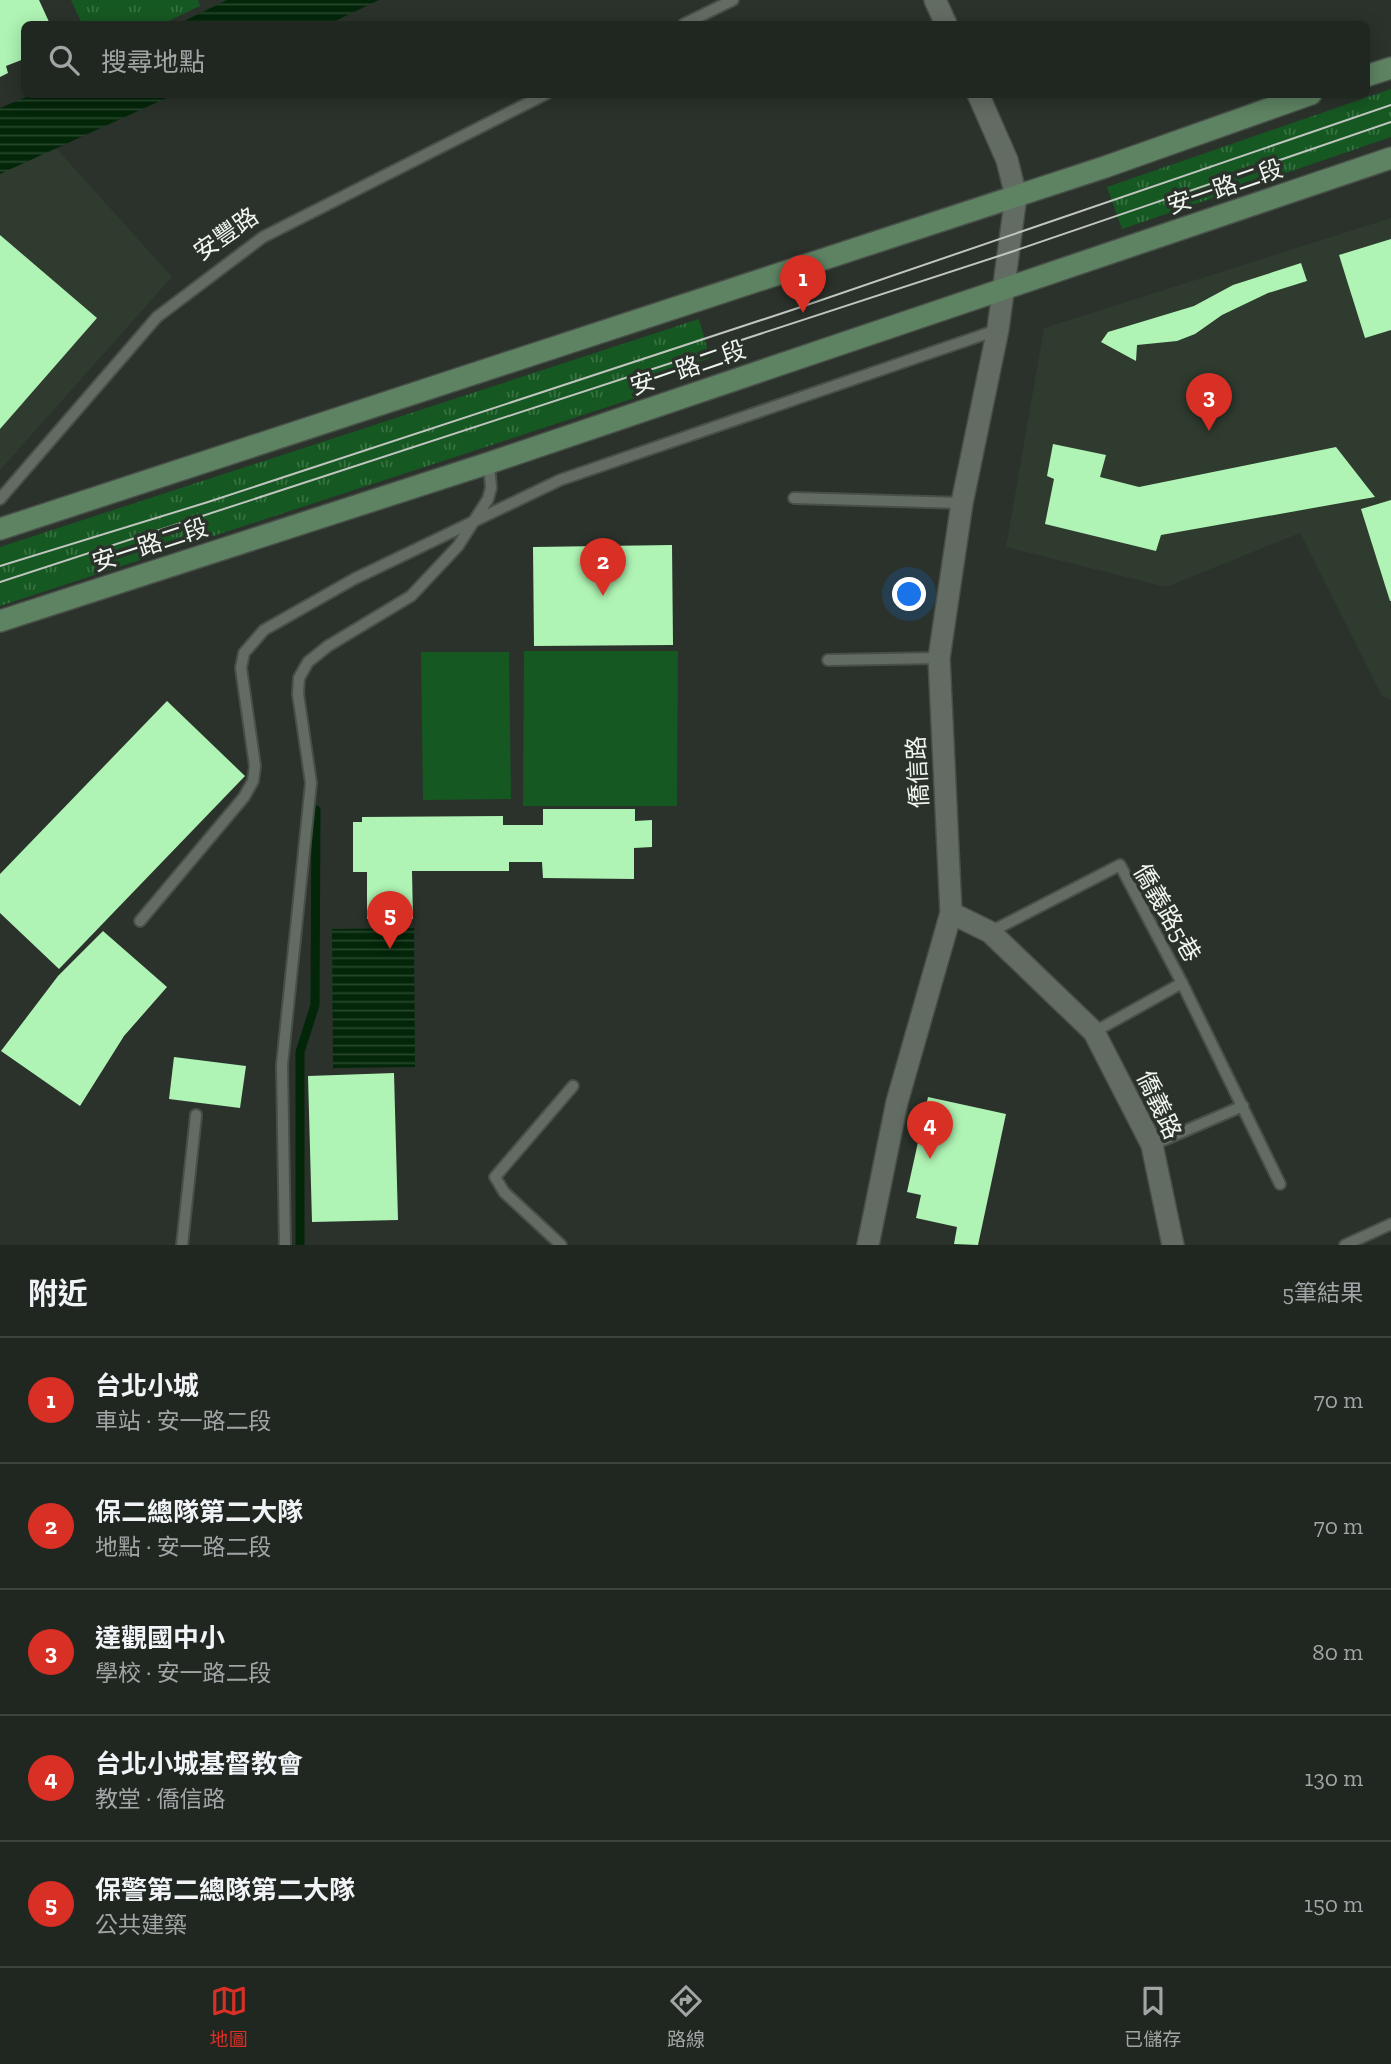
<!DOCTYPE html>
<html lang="zh-TW">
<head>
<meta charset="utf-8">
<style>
  :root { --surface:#202620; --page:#282e29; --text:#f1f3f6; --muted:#a2a5a5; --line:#3d433e; --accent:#d93025 }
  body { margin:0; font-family:"Zilla Slab","Noto Sans TC",serif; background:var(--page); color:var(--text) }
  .you { position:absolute; left:910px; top:595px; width:24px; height:24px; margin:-18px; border:5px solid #fff; border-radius:50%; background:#1a73e8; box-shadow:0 0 0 10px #1a73e833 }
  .badge { display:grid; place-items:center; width:46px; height:46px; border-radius:50%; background:var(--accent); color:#fff; font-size:23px; font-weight:700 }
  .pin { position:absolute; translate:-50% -58px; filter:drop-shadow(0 2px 4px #0008) }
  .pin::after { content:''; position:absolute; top:37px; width:24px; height:21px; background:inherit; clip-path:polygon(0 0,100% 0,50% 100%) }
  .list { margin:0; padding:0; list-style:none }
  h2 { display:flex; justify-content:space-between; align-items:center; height:91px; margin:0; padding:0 28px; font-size:30px }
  h2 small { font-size:23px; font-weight:400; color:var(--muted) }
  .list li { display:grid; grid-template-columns:46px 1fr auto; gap:21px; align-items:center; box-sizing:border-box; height:126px; padding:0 28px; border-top:2px solid var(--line) }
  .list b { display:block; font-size:26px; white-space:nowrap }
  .list p { margin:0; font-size:23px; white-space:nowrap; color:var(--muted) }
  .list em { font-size:23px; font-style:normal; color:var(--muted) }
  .icon { flex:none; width:38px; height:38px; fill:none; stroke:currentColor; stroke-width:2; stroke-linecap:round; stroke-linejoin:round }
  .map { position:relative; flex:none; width:1391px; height:1245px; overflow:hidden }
  .search { position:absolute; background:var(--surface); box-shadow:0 4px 18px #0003; left:21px; right:21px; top:21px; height:77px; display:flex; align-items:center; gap:18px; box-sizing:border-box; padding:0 24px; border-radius:10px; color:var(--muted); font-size:26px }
  .sheet { height:721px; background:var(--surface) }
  nav { display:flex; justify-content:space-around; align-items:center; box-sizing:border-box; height:98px; border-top:2px solid var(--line); background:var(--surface); font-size:19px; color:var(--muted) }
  nav a { display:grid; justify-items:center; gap:4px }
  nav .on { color:var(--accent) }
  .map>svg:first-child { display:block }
  .built { fill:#2f3b2f }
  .grass { fill:url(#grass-tufts) }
  .pitch { fill:#165822 }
  .water { fill:url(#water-rules) }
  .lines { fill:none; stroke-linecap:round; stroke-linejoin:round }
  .stream { stroke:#032609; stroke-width:9 }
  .building { fill:#aff4b4 }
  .lane-casing { stroke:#484f48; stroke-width:14 }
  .street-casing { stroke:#484f48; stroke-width:24 }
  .secondary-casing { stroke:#484f48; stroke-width:24 }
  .lane { stroke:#636c63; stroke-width:10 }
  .street { stroke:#636c63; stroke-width:21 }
  .secondary { stroke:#5e8362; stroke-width:21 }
  .tram { stroke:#c0c5c0; stroke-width:2 }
  .labels { text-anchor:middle; stroke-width:7; stroke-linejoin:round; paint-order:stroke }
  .street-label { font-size:24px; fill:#f0f5f0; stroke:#2a322b }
</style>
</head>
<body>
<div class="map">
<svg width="1391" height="1245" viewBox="0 0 1391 1245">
  <defs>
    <pattern id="grass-tufts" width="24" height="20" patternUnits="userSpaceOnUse" patternTransform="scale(1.75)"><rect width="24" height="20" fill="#165822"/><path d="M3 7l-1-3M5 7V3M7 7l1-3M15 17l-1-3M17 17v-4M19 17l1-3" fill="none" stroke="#387142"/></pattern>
    <pattern id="water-rules" width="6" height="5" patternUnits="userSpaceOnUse" patternTransform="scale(1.75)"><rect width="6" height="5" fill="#032609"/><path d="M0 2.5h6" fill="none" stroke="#28462d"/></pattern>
  </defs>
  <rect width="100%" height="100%" fill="#2a322b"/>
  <g class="built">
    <polygon points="55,147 172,277 0,470 0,172"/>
    <polygon points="1391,218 1391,700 1382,696 1300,533 1166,587 1006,547 1044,328"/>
  </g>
  <g class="grass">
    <polygon points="71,0 198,0 200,6 162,24 82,24"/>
    <polygon points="1391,89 1391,137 1122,229 1107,187"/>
    <polygon points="699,319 710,358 640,381 644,395 0,606 0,547"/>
  </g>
  <g class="pitch">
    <polygon points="524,651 678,651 677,806 523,806"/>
    <polygon points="421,652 509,652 511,799 423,800"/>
  </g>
  <g class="water">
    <polygon points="227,0 379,0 329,24 178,24"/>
    <polygon points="33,94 173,94 173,95 0,174 0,108"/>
    <polygon points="414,928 415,1067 333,1068 332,929"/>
  </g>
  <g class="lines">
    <polyline class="stream" points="300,1245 300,1052 315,1005 316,810"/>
  </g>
  <g class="building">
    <polygon points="0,0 39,0 50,24 24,24 24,59 6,66 8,73 0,77"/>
    <polygon points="0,235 97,318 0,429"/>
    <polygon points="1391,239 1391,330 1365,338 1339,255"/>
    <polygon points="1301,263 1307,281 1268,293 1222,315 1195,334 1177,341 1137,345 1136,361 1101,342 1108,332 1194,306 1233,285"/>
    <polygon points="1053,444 1106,455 1100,477 1139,487 1336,447 1375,497 1161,535 1156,551 1045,524 1054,479 1047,476"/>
    <polygon points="1391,500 1391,601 1390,601 1361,509"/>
    <polygon points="672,545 673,645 534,646 533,547"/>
    <polygon points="167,701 245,776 59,969 0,913 0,874"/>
    <polygon points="543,809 635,809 635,821 652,820 652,847 634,848 634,879 543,878 542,862 509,862 509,871 412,871 413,919 367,919 367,872 353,872 353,822 362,822 362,817 503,816 503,825 543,825"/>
    <polygon points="103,931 167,987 124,1036 80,1106 1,1051 58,976"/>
    <polygon points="174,1057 246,1066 240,1108 169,1099"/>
    <polygon points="394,1073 398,1220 312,1222 308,1076"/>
    <polygon points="928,1097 1006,1114 978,1245 954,1244 957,1227 916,1218 921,1195 907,1192"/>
  </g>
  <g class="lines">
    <g class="lane-casing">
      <g id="lane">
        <polyline points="684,24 733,0"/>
        <polyline points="794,498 962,503"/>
        <polyline points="0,499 157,317 263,237 546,94"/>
        <polyline points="828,660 939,658"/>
        <polyline points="140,921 244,797 253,781 255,766 241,668 244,653 264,630 354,579 560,480 997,330"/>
        <polyline points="990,932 1120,865 1182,983 1280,1184"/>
        <polyline points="1094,1032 1182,983"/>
        <polyline points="1152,1145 1243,1106"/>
        <polyline points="182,1245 196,1115"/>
        <polyline points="285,1245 282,1065 311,783 298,694 299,678 308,662 328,646 411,596 458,546 488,499 491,488 489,463"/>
        <polyline points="561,1245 504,1192 495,1177 573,1086"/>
        <polyline points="1345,1245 1391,1224"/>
      </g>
    </g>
    <g class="street-casing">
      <g id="street">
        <polyline points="935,0 946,24"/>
        <polyline points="951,913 990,932 1094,1032 1152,1145 1173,1245"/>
        <polyline points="868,1245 897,1102 951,913 939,658 962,503 998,329 1016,196 1007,160 978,94"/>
      </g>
    </g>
    <g class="secondary-casing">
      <g id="secondary">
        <polyline points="1366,76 1391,68"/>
        <polyline points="0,529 1105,167 1311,94"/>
        <polyline points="0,621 489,463 1391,158"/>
      </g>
    </g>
    <use href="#lane" class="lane"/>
    <use href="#street" class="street"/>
    <use href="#secondary" class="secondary"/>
    <g class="tram">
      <polyline points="0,566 208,502 801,307 1391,105"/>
      <polyline points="0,582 1008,253 1391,122"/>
    </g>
  </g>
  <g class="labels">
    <g class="street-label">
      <text transform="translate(1225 187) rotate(-19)" y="8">安一路二段</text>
      <text transform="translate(226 234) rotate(-35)" y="8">安豐路</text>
      <text transform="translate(688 368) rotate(-19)" y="8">安一路二段</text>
      <text transform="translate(150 545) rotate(-18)" y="8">安一路二段</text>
      <text transform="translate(918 772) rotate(-93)" y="8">僑信路</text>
      <text transform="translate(1167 913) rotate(60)" y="8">僑義路5巷</text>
      <text transform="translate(1159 1105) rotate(65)" y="8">僑義路</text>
    </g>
  </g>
</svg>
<div class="you"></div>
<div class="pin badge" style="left:803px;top:313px">1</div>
<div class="pin badge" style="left:603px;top:596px">2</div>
<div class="pin badge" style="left:1209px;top:431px">3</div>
<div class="pin badge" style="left:930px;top:1159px">4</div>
<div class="pin badge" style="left:390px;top:949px">5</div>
<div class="search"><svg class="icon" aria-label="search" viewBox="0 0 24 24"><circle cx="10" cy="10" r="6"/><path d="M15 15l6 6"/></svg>搜尋地點</div>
</div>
<section class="sheet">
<h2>附近<small>5筆結果</small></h2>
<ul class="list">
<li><span class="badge">1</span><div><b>台北小城</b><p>車站 · 安一路二段</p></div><em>70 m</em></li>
<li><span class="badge">2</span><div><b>保二總隊第二大隊</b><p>地點 · 安一路二段</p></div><em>70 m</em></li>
<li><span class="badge">3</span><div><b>達觀國中小</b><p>學校 · 安一路二段</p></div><em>80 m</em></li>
<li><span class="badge">4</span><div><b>台北小城基督教會</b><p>教堂 · 僑信路</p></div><em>130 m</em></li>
<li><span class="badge">5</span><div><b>保警第二總隊第二大隊</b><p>公共建築</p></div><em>150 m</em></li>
</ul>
</section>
<nav>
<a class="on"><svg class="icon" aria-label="map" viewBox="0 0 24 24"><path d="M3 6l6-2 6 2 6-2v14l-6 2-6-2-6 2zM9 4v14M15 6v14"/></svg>地圖</a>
<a><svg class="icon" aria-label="directions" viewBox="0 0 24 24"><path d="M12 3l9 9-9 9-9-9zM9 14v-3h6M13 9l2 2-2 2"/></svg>路線</a>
<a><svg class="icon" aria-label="saved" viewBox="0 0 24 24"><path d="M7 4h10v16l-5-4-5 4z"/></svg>已儲存</a>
</nav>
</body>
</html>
